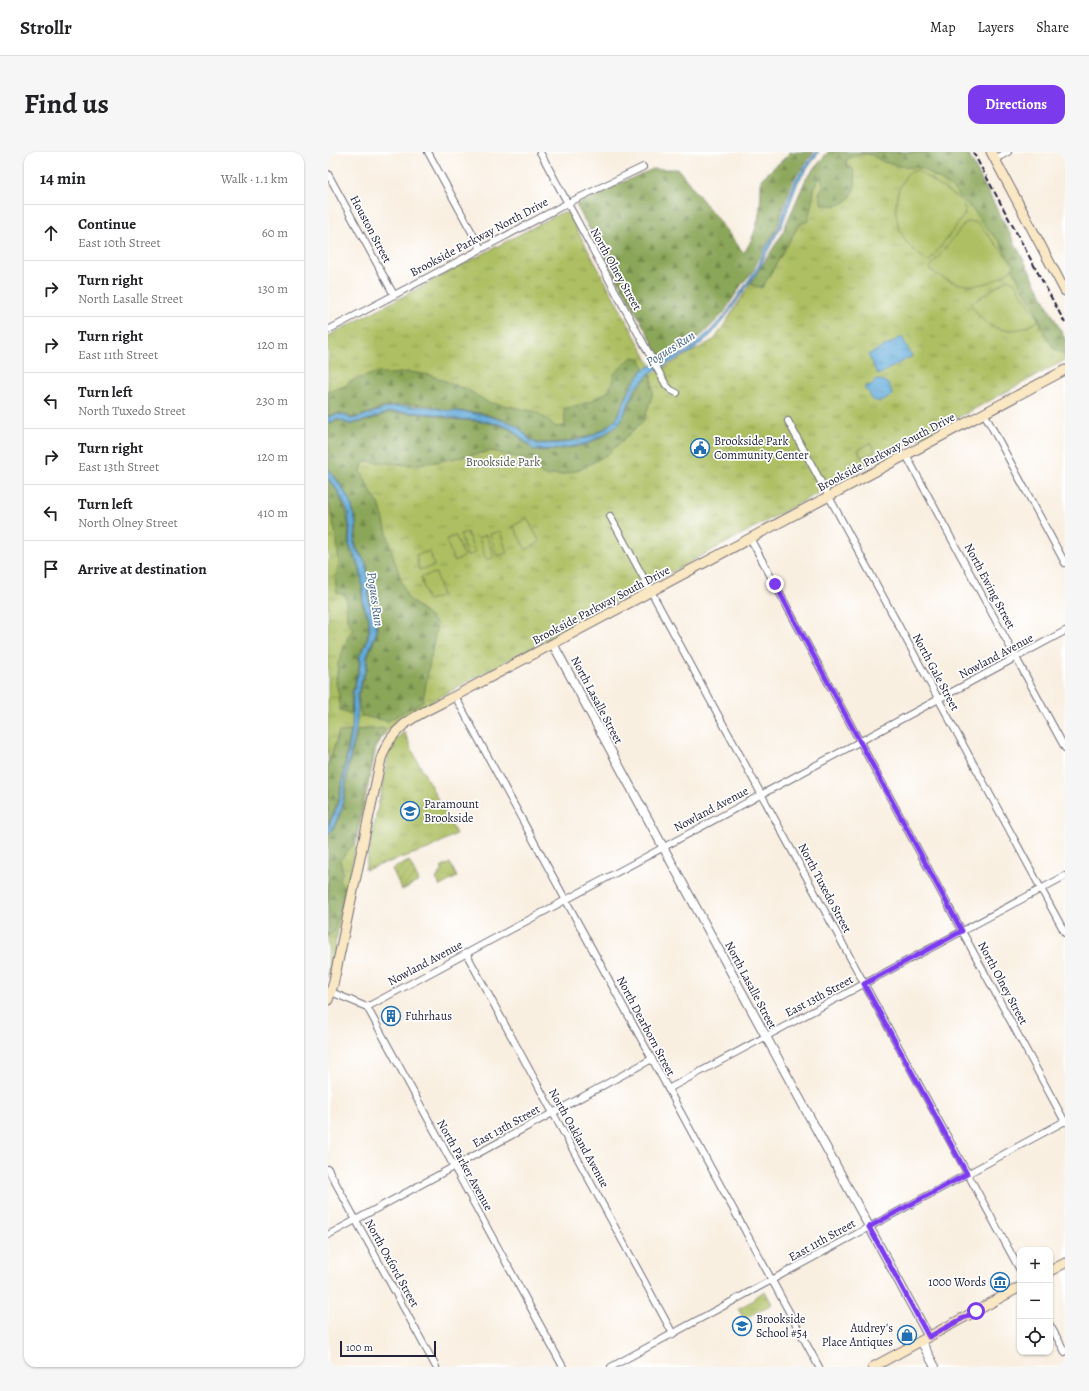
<!DOCTYPE html>
<html lang="en">
<head>
<meta charset="utf-8">
<style>
  :root { --surface:#fff; --page:#f6f6f6; --text:#202124; --muted:#757577; --line:#e0e0e0; --accent:#7c3aed }
  body { margin:0; font-family:Alegreya,serif; background:var(--page); color:var(--text) }
  .controls { position:absolute; right:12px; bottom:12px; display:grid; overflow:hidden; border-radius:8px; box-shadow:0 1px 3px #0004 }
  .controls button { width:36px; height:36px; display:grid; place-items:center; padding:0; border:0; border-bottom:1px solid var(--line); background:var(--surface); color:var(--text); font:20px sans-serif }
  .scale { position:absolute; left:12px; bottom:10px; width:96px; box-sizing:border-box; padding-left:4px; border:2px solid #22223b; border-top:0; font-size:11px; line-height:14px; white-space:nowrap; color:#22223b; -webkit-text-stroke:3px #fff; paint-order:stroke }
  .stop { position:absolute; width:12px; height:12px; margin:-9px; border:3px solid #7c3aed; border-radius:50%; background:#fff }
  .stop.end { background:#7c3aed; border-color:#fff; box-shadow:0 1px 4px #0008 }
  .list { margin:0; padding:0; list-style:none }
  h2 { display:flex; justify-content:space-between; align-items:center; height:52px; margin:0; padding:0 16px; font-size:17px }
  h2 small { font-size:13px; font-weight:400; color:var(--muted) }
  .list li { display:grid; grid-template-columns:26px 1fr auto; gap:12px; align-items:center; box-sizing:border-box; height:56px; padding:0 16px; border-top:1px solid var(--line) }
  .list b { display:block; font-size:15px; white-space:nowrap }
  .list p { margin:0; font-size:13px; white-space:nowrap; color:var(--muted) }
  .list em { font-size:13px; font-style:normal; color:var(--muted) }
  .icon { flex:none; width:22px; height:22px; fill:none; stroke:currentColor; stroke-width:2; stroke-linecap:round; stroke-linejoin:round }
  .map { position:relative; flex:none; width:737px; height:1215px; overflow:hidden; border-radius:12px }
  header { display:flex; align-items:center; gap:24px; box-sizing:border-box; height:56px; padding:0 20px; background:var(--surface); border-bottom:1px solid var(--line) }
  header strong { font-size:19px }
  nav { display:flex; gap:22px; margin-inline-start:auto; font-size:14px }
  .intro { display:flex; align-items:center; justify-content:space-between; box-sizing:border-box; height:96px; padding:0 24px }
  h1 { margin:0; font-size:28px }
  .button { padding:10px 18px; border-radius:12px; background:var(--accent); color:#fff; font-size:14px; font-weight:700 }
  main { display:flex; gap:24px; padding:0 24px }
  aside { flex:1; background:var(--surface); border-radius:12px; box-shadow:0 1px 3px #0004 }
  .map>svg:first-child { display:block }
  .grass { fill:url(#grass-tufts); stroke:#68704e }
  .forest { fill:url(#forest-firs); stroke:#56644a }
  .garden { fill:url(#garden-furrows); stroke:#68704e }
  .pitch { fill:#adbf62; stroke:#68704e }
  .water { fill:url(#water-ripples); stroke:#42678a }
  .lines { fill:none; stroke-linecap:round; stroke-linejoin:round }
  .minor-casing { stroke:#6d6a75; stroke-width:8 }
  .tertiary-casing { stroke:#6d6a75; stroke-width:10 }
  .secondary-casing { stroke:#6d6a75; stroke-width:11 }
  .minor { stroke:#fff; stroke-width:6 }
  .tertiary { stroke:#fff; stroke-width:8 }
  .secondary { stroke:#fae7c3; stroke-width:9 }
  .rail { stroke:#22223b; stroke-width:2; stroke-dasharray:6 3; stroke-linecap:butt }
  .route { stroke:#7c3aed; stroke-width:5 }
  .labels { text-anchor:middle; stroke-width:3.5; stroke-linejoin:round; paint-order:stroke }
  .street-label { font-size:12px; fill:#22223b; stroke:#fff }
  .poi-label { font-size:12px; fill:#22223b; stroke:#fff; text-anchor:start }
  .park-label { font-size:12px; fill:#535949; stroke:#fff }
  .water-label { font-size:13px; font-style:italic; fill:#3f6083; stroke:#fff }
</style>
</head>
<body>
<header>
<strong>Strollr</strong>
<nav><a>Map</a><a>Layers</a><a>Share</a></nav>
</header>
<div class="intro"><h1>Find us</h1><a class="button">Directions</a></div>
<main>
<aside>
<h2>14 min<small>Walk · 1.1 km</small></h2>
<ul class="list">
<li><svg class="icon" aria-label="ahead" viewBox="0 0 24 24"><path d="M12 20V5M6 11l6-6 6 6"/></svg><div><b>Continue</b><p>East 10th Street</p></div><em>60 m</em></li>
<li><svg class="icon" aria-label="right" viewBox="0 0 24 24"><path d="M7 20v-9h11M14 6l5 5-5 5"/></svg><div><b>Turn right</b><p>North Lasalle Street</p></div><em>130 m</em></li>
<li><svg class="icon" aria-label="right" viewBox="0 0 24 24"><path d="M7 20v-9h11M14 6l5 5-5 5"/></svg><div><b>Turn right</b><p>East 11th Street</p></div><em>120 m</em></li>
<li><svg class="icon" aria-label="left" viewBox="0 0 24 24"><path d="M17 20v-9H6M10 6l-5 5 5 5"/></svg><div><b>Turn left</b><p>North Tuxedo Street</p></div><em>230 m</em></li>
<li><svg class="icon" aria-label="right" viewBox="0 0 24 24"><path d="M7 20v-9h11M14 6l5 5-5 5"/></svg><div><b>Turn right</b><p>East 13th Street</p></div><em>120 m</em></li>
<li><svg class="icon" aria-label="left" viewBox="0 0 24 24"><path d="M17 20v-9H6M10 6l-5 5 5 5"/></svg><div><b>Turn left</b><p>North Olney Street</p></div><em>410 m</em></li>
<li><svg class="icon" aria-label="arrive" viewBox="0 0 24 24"><path d="M6 21V4h12l-3 4 3 4H6"/></svg><div><b>Arrive at destination</b></div></li>
</ul>
</aside>
<div class="map">
<svg width="737" height="1215" viewBox="0 0 737 1215">
  <defs>
    <pattern id="grass-tufts" width="24" height="20" patternUnits="userSpaceOnUse"><rect width="24" height="20" fill="#adbf62"/><path d="M3 7l-1-3M5 7V3M7 7l1-3M15 17l-1-3M17 17v-4M19 17l1-3" fill="none" stroke="#8c9b52"/></pattern>
    <pattern id="forest-firs" width="22" height="20" patternUnits="userSpaceOnUse"><rect width="22" height="20" fill="#8aa658"/><path d="M5 1l3.5 6h-7zM16 11l3.5 6h-7z" fill="#70874a"/></pattern>
    <pattern id="garden-furrows" width="10" height="10" patternUnits="userSpaceOnUse"><rect width="10" height="10" fill="#adbf62"/><path d="M-1 1l2-2M0 10L10 0M9 11l2-2" fill="none" stroke="#8c9b52"/></pattern>
    <pattern id="water-ripples" width="26" height="14" patternUnits="userSpaceOnUse"><rect width="26" height="14" fill="#63acda"/><path d="M2 4q2-2 4 0t4 0M15 11q2-2 4 0t4 0" fill="none" stroke="#518cb2"/></pattern>
  </defs>
  <rect width="100%" height="100%" fill="#fff"/>
  <filter id="ink" filterUnits="userSpaceOnUse"><feTurbulence type="fractalNoise" baseFrequency=".025" numOctaves="2"/><feDisplacementMap in="SourceGraphic" scale="8" xChannelSelector="R" yChannelSelector="G"/><feConvolveMatrix kernelMatrix="1 2 1 2 8 2 1 2 1" color-interpolation-filters="sRGB"/></filter>
  <filter id="wash" filterUnits="userSpaceOnUse"><feTurbulence type="fractalNoise" baseFrequency=".012" numOctaves="4" result="noise"/><feDisplacementMap in="SourceGraphic" scale="16" xChannelSelector="R" yChannelSelector="G"/><feGaussianBlur stdDeviation="0.9" result="paint"/><feColorMatrix in="noise" values="0 0 0 0 0 0 0 0 0 0 0 0 0 0 0 0 0 1.4 0 .05"/><feComposite in="paint" operator="in"/></filter>
  <g filter="url(#wash)">
    <rect width="100%" height="100%" fill="#f9efe1"/>
    <g class="grass">
      <polygon points="500,0 639,0 737,187 737,208 69,568 53,587 48,597 0,826 0,184 230,62 237,60 241,63 327,221 387,187 453,84 478,27"/>
      <polygon points="76,579 84,598 128,682 100,697 37,718 61,600 67,589"/>
      <polygon points="122,711 129,725 112,734 108,726 111,724 110,722 115,719 113,716"/>
      <polygon points="437,1139 444,1152 416,1167 410,1157 424,1149 428,1144"/>
    </g>
    <g class="forest">
      <path d="M462,0H486L465,28L448,78L434,100L425,119L414,132L395,162L376,181L353,199L331,205L324,189L248,53L295,30L325,17H350L416,101C432,76 433,55 433,27L459,4Z"/>
      <path d="M500,0H639L737,187V203L726,197L717,183L706,154L693,133L672,90L659,77L646,59L623,35L594,16L576,15L555,10L544,3L535,2L519,7L518,13L525,17C530,31 527,49 510,53C505,54 499,53 494,52L491,42L495,33L493,24L487,34L480,69L471,73L434,136L422,132L453,84L478,27Z"/>
      <path d="M304,205L313,207L316,216L303,232L288,267L283,272L275,277L259,285L251,286L235,290L210,291L202,287L193,277L185,270L153,261L117,258L101,253L78,252L61,254L42,260L29,265L23,266C15,259 9,261 0,264V239L18,234L21,230L50,220L64,222L81,220L102,223L142,239L159,250L209,260L228,275L237,274L236,257L264,249L282,238L286,222Z"/>
      <path d="M323,221L325,241L316,268L280,302L251,318L233,323H214L198,308L164,299L108,310L81,313L36,309L33,319L43,340L52,354L66,407L79,445L109,472L95,549L60,569L33,564L30,544L39,516L40,504L49,481V470L42,450L41,426L38,410L29,397L27,390L29,373L23,350L11,330L0,316V272C10,268 12,267 22,273L42,268L60,261H80L107,263L129,268L149,269L170,273L183,277L205,299L228,298L257,293L276,284L292,271L309,237Z"/>
      <polygon points="0,327 9,339 18,360 21,378 20,391 23,401 31,415 34,429 34,451 40,465 41,477 37,492 31,502 31,514 24,541 23,562 12,558 11,544 8,531 10,512 20,485 25,477 19,468 18,443 9,441 7,425 11,413 9,389 2,355 0,352"/>
      <path d="M58,576L46,597L26,692L12,708L15,720L11,728L17,737L6,780L0,784V684C17,663 17,640 21,614C23,602 27,590 30,578Z"/>
      <polygon points="23,579 10,650 0,673 0,613 11,580"/>
    </g>
    <polygon class="garden" points="81,709 91,729 74,738 64,717"/>
    <g class="pitch">
      <path d="M589,18L635,50L637,62L601,110C591,103 582,96 576,86C566,69 565,46 575,29C576,27 578,23 580,21C582,20 587,19 589,18Z"/>
      <path d="M638,70H649L687,114C660,140 629,138 601,117Z"/>
      <path d="M680,127L686,130L711,168C700,177 682,181 668,176C657,173 649,161 643,152Z"/>
      <polygon points="542,291 547,299 534,306 530,298"/>
      <polygon points="199,366 212,390 198,398 185,374"/>
      <polygon points="172,379 179,401 169,404 162,382"/>
      <polygon points="139,380 147,401 139,404 132,382"/>
      <polygon points="158,383 166,405 158,408 151,386"/>
      <polygon points="128,384 136,405 126,409 118,387"/>
      <polygon points="102,399 106,414 91,418 88,403"/>
      <polygon points="108,421 114,445 99,448 93,425"/>
    </g>
    <g class="water">
      <path d="M488,0H491L470,30L454,73L438,102L432,115L403,158L384,182L364,199L322,221L307,237L292,271L275,283L258,292L229,297L206,298L184,277L171,272L149,268L129,267L107,262L79,260H60L42,267L22,272L9,267L0,271V265C9,262 15,261 23,267L29,266L62,255L78,254L101,255L115,258L153,262L166,266L185,272L193,278L202,288L209,292H215L236,291L259,286L275,278L288,267L305,232L316,217L338,207L355,201L364,195L382,179L397,163L430,114L436,99L450,77L467,28Z"/>
      <polygon points="574,185 584,204 550,223 540,203"/>
      <path d="M547,228C557,227 564,233 564,243C556,251 543,253 541,240L537,238V234L544,233Z"/>
      <polygon points="0,317 11,331 23,351 28,373 26,390 28,397 37,410 40,425 41,451 48,470 48,481 39,503 38,516 29,543 30,557 28,578 20,613 14,656 4,678 0,682 0,675 11,651 24,578 25,541 32,514 32,503 38,493 42,478 41,465 35,451 34,429 32,415 24,399 21,391 22,379 20,360 10,339 0,326"/>
    </g>
  </g>
  <g filter="url(#ink)">
    <g class="lines">
      <g class="minor-casing">
        <g id="minor">
          <polyline points="100,0 153,97"/>
          <polyline points="212,0 338,233 343,238 349,241"/>
          <polyline points="667,7 680,0"/>
          <polyline points="0,22 66,143"/>
          <polyline points="0,178 240,51 315,15"/>
          <polyline points="656,261 737,411"/>
          <polyline points="460,269 737,781"/>
          <polyline points="578,303 737,596"/>
          <polyline points="282,364 692,1118"/>
          <polyline points="422,386 737,970"/>
          <polyline points="127,544 491,1215"/>
          <polyline points="138,801 345,1182"/>
          <polyline points="3,840 39,855 235,1215"/>
          <polyline points="39,855 737,479"/>
          <polyline points="340,937 737,724"/>
          <polyline points="0,1017 108,1215"/>
          <polyline points="0,1083 324,907"/>
          <polyline points="722,1173 737,1200"/>
          <polyline points="283,1215 737,969"/>
        </g>
      </g>
      <g class="tertiary-casing">
        <g id="tertiary">
          <polyline points="225,492 601,1185"/>
          <polyline points="593,1189 607,1215"/>
        </g>
      </g>
      <g class="secondary-casing">
        <g id="secondary">
          <polyline points="663,0 737,139"/>
          <path d="M0,848L5,833L53,607C64,570 95,561 127,544L737,218"/>
          <polyline points="722,1119 737,1111"/>
          <polyline points="545,1215 692,1135"/>
        </g>
      </g>
      <use href="#minor" class="minor"/>
      <use href="#tertiary" class="tertiary"/>
      <use href="#secondary" class="secondary"/>
      <polyline class="rail" points="645,0 737,171"/>
    </g>
  </g>
  <g class="lines" filter="url(#ink)">
    <polyline class="route" points="447,432 634,779 536,832 639,1022 541,1075 601,1185 648,1159"/>
  </g>
  <defs>
    <g id="civic-ring" transform="scale(1)"><circle r="9.5" fill="#fff" stroke="#1f6fb2" stroke-width="1.5"/><path d="M-.6-6.5H3V-4.5H.6V-3L4-1V1h2V6H-6V1h2V-1L-.6-3ZM-1.2 2.5V6h2.4V2.5Z" fill="#1f6fb2"/></g>
    <g id="school-ring" transform="scale(1)"><circle r="9.5" fill="#fff" stroke="#1f6fb2" stroke-width="1.5"/><path d="M0-5L7-2L0 1L-7-2ZM-4 1L0 2.5L4 1V4Q0 6-4 4Z" fill="#1f6fb2"/></g>
    <g id="building-ring" transform="scale(1)"><circle r="9.5" fill="#fff" stroke="#1f6fb2" stroke-width="1.5"/><path d="M-4-6H4V6H1V3H-1V6H-4ZM-2.5-4.3h1.7v1.8h-1.7ZM.8-4.3h1.7v1.8H.8ZM-2.5-1h1.7V.8h-1.7ZM.8-1h1.7V.8H.8Z" fill="#1f6fb2"/></g>
    <g id="museum-ring" transform="scale(1)"><circle r="9.5" fill="#fff" stroke="#1f6fb2" stroke-width="1.5"/><path d="M0-6L6-3V-2H-6V-3ZM-5-1h2V3h-2ZM-1-1h2V3h-2ZM3-1h2V3H3ZM-6 4H6V6H-6Z" fill="#1f6fb2"/></g>
    <g id="shop-ring" transform="scale(1)"><circle r="9.5" fill="#fff" stroke="#1f6fb2" stroke-width="1.5"/><path d="M-5-2.5h2.3a2.7 3.5 0 0 1 5.4 0H5L5.5 6h-11ZM-1.5-2.5h3a1.5 2.3 0 0 0-3 0Z" fill="#1f6fb2"/></g>
  </defs>
  <g fill-rule="evenodd">
    <use href="#civic-ring" x="372" y="296"/>
    <use href="#school-ring" x="82" y="659"/>
    <use href="#building-ring" x="63" y="864"/>
    <use href="#museum-ring" x="672" y="1130"/>
    <use href="#school-ring" x="414" y="1174"/>
    <use href="#shop-ring" x="579" y="1183"/>
  </g>
  <g class="labels">
    <g class="street-label">
      <text transform="translate(43 77) rotate(62)" y="4">Houston Street</text>
      <text transform="translate(151 85) rotate(-28)" y="4">Brookside Parkway North Drive</text>
      <text transform="translate(288 117) rotate(61)" y="4">North Olney Street</text>
      <text transform="translate(558 300) rotate(-28)" y="4">Brookside Parkway South Drive</text>
      <text transform="translate(662 434) rotate(62)" y="4">North Ewing Street</text>
      <text transform="translate(273 453) rotate(-28)" y="4">Brookside Parkway South Drive</text>
      <text transform="translate(668 504) rotate(-28)" y="4">Nowland Avenue</text>
      <text transform="translate(608 520) rotate(62)" y="4">North Gale Street</text>
      <text transform="translate(269 548) rotate(62)" y="4">North Lasalle Street</text>
      <text transform="translate(383 657) rotate(-28)" y="4">Nowland Avenue</text>
      <text transform="translate(497 736) rotate(62)" y="4">North Tuxedo Street</text>
      <text transform="translate(97 811) rotate(-28)" y="4">Nowland Avenue</text>
      <text transform="translate(675 831) rotate(62)" y="4">North Olney Street</text>
      <text transform="translate(423 833) rotate(62)" y="4">North Lasalle Street</text>
      <text transform="translate(491 844) rotate(-28)" y="4">East 13th Street</text>
      <text transform="translate(318 874) rotate(62)" y="4">North Dearborn Street</text>
      <text transform="translate(178 974) rotate(-29)" y="4">East 13th Street</text>
      <text transform="translate(251 986) rotate(61)" y="4">North Oakland Avenue</text>
      <text transform="translate(137 1013) rotate(61)" y="4">North Parker Avenue</text>
      <text transform="translate(494 1088) rotate(-29)" y="4">East 11th Street</text>
      <text transform="translate(64 1111) rotate(61)" y="4">North Oxford Street</text>
    </g>
    <g class="poi-label">
      <text x="386" y="293">Brookside Park<tspan x="386" dy="14">Community Center</tspan></text>
      <text x="96" y="656">Paramount<tspan x="96" dy="14">Brookside</tspan></text>
      <text x="77" y="868">Fuhrhaus</text>
      <text x="658" y="1134" text-anchor="end">1000 Words</text>
      <text x="428" y="1171">Brookside<tspan x="428" dy="14">School #54</tspan></text>
      <text x="565" y="1180" text-anchor="end">Audrey's<tspan x="565" dy="14">Place Antiques</tspan></text>
    </g>
    <g class="park-label">
      <text x="175" y="314">Brookside Park</text>
    </g>
    <g class="water-label">
      <text transform="translate(342 196) rotate(-32)" y="5">Pogues Run</text>
      <text transform="translate(48 447) rotate(82)" y="5">Pogues Run</text>
    </g>
  </g>
</svg>
<div class="controls">
<button>+</button>
<button>−</button>
<button><svg class="icon" aria-label="locate" viewBox="0 0 24 24"><circle cx="12" cy="12" r="6"/><path d="M12 2v4M12 18v4M2 12h4M18 12h4"/></svg></button>
</div>
<div class="scale">100 m</div>
<div class="stop" style="left:648px;top:1159px"></div>
<div class="stop end" style="left:447px;top:432px"></div>
</div>
</main>
</body>
</html>
